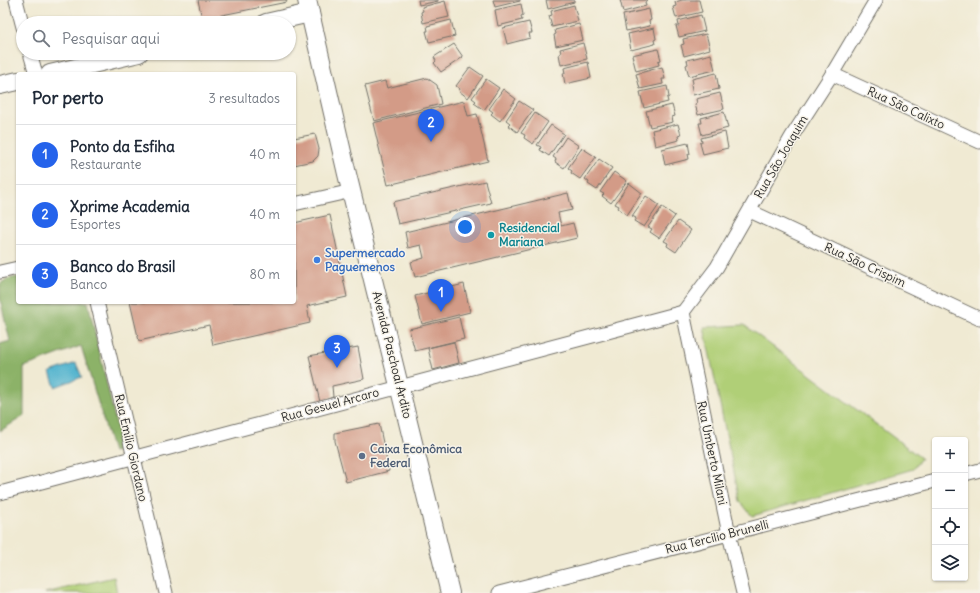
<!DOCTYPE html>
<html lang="pt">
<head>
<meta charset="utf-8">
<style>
  :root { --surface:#fff; --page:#f2f2f3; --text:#1f2937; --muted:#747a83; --line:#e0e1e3; --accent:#2563eb }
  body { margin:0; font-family:Delius,sans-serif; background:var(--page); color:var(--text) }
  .controls { position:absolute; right:12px; bottom:12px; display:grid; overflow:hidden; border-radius:4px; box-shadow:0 1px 3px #0004 }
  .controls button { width:36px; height:36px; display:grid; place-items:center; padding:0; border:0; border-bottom:1px solid var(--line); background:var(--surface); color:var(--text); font:20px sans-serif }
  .you { position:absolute; left:465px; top:227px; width:14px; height:14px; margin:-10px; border:3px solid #fff; border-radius:50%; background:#1a73e8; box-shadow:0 0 0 6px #1a73e833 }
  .badge { display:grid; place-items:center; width:26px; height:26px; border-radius:50%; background:var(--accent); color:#fff; font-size:13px; font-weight:700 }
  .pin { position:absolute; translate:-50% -33px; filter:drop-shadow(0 1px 2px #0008) }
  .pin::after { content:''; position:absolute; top:21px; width:14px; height:12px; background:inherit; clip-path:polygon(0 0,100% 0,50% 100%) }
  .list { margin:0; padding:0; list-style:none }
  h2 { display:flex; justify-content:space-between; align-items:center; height:52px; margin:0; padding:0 16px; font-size:17px }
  h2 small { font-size:13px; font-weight:400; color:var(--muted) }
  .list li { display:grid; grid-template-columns:26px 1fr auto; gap:12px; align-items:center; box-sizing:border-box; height:60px; padding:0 16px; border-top:1px solid var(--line) }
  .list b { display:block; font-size:15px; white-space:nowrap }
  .list p { margin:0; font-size:13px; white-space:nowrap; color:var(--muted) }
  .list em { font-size:13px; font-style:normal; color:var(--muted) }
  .icon { flex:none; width:22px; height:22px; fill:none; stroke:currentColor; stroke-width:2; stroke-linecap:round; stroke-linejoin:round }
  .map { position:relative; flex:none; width:980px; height:593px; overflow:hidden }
  .search { position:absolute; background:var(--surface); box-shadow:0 1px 3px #0004; left:16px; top:16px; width:280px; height:44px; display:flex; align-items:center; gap:10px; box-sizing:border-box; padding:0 14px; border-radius:22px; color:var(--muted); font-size:15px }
  .panel { position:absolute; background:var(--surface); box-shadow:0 1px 3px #0004; left:16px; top:72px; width:280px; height:232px; border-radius:4px }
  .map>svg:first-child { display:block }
  .green { fill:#b0cf77; stroke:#6e7d51 }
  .forest { fill:#8cb268; stroke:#5c6e4a }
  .water { fill:#4fb2ce; stroke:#3d6e7c }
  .building { fill:#d39b87 }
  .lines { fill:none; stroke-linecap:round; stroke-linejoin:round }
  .street-casing { stroke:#706e66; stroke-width:15 }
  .secondary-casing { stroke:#706e66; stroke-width:20 }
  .street { stroke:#fff; stroke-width:13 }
  .secondary { stroke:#fff; stroke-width:18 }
  .culture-dot { fill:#0f9aa8; stroke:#f7f3e8; stroke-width:1.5 }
  .shop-dot { fill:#3f7fe0; stroke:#f7f3e8; stroke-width:1.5 }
  .service-dot { fill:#5c6f8a; stroke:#f7f3e8; stroke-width:1.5 }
  .labels { text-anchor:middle; stroke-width:3; stroke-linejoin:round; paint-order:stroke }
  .street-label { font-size:12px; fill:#2b2b2b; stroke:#f7f3e8 }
  .culture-label { font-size:12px; font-weight:bold; fill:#0d838f; stroke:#f7f3e8; text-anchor:start }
  .shop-label { font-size:12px; font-weight:bold; fill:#366cbe; stroke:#f7f3e8; text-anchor:start }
  .service-label { font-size:12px; font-weight:bold; fill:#4e5e75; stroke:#f7f3e8; text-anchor:start }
</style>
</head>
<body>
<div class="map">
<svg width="980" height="593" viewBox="0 0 980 593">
  <rect width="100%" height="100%" fill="#f7f3e8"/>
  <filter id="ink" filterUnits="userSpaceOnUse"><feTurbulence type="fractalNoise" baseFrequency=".025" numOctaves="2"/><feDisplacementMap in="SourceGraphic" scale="8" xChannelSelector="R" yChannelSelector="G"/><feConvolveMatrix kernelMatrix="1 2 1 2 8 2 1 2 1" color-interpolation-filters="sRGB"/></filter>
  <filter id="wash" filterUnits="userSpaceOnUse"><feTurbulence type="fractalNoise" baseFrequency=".012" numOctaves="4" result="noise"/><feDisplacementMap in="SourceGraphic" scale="16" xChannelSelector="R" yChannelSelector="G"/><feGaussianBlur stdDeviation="0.9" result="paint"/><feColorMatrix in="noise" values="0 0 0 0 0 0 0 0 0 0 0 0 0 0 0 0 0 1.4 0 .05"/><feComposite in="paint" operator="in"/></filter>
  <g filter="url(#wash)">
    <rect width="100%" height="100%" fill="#f0ead3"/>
    <g class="green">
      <polygon points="744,325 921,458 913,469 752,516 740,501 704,327"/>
      <polygon points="114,577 117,593 45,593"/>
    </g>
    <polygon class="forest" points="18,277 18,302 88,302 122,450 113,452 81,346 24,367 24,416 0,431 0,344 10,341 0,299 0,284 7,279"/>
    <polygon class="water" points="76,363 82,377 55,387 50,372"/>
    <g id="blocks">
      <g class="building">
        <polygon points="198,0 286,0 287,2 202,19"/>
        <polygon points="418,0 438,0 438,1 419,5"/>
        <polygon points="493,0 520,0 520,1 495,7"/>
        <polygon points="546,0 574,0 574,2 548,9"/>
        <polygon points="620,0 647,0 648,1 645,2 646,6 623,12"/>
        <polygon points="682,0 699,0 702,12 676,18 673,7 676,6 675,2"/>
        <polygon points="445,1 449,17 423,23 421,12 423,11 422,7"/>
        <polygon points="521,4 523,15 521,16 522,20 498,26 495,10"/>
        <polygon points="574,5 578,21 552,27 549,16 552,15 551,11"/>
        <polygon points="649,9 651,20 649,21 650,26 626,31 623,15"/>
        <polygon points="701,15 705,31 679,37 676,26 679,26 678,21"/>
        <polygon points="451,20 455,36 429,42 426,31 428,31 427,26"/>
        <polygon points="529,22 532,33 529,33 530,38 507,44 503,28"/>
        <polygon points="579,24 583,40 556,46 554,35 556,34 555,30"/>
        <polygon points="654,28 656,39 654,40 655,44 631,50 628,34"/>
        <polygon points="706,34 710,49 684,56 681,45 684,44 683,39"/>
        <polygon points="583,43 587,59 561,65 559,54 561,53 560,49"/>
        <polygon points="454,44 463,57 441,72 434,63 436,61 434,57"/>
        <polygon points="658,49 661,60 658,61 659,65 636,71 632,55"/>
        <polygon points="711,54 715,70 689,76 686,65 688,64 687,60"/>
        <polygon points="588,62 591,78 565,84 563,73 565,73 564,68"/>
        <polygon points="470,67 483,76 468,98 459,91 460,89 456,86"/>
        <polygon points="662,67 665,79 662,79 663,84 640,89 636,74"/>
        <polygon points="716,73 719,89 693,95 691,84 693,83 692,79"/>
        <polygon points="427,78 437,85 441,104 374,121 365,86 385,81 387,88"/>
        <polygon points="486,79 499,88 484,110 474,103 476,101 472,98"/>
        <polygon points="667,86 669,97 667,98 668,102 644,108 640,92"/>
        <polygon points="503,89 516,99 500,121 491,114 493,112 489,109"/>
        <polygon points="720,93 724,109 698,115 695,104 697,103 696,99"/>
        <polygon points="464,101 468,116 477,114 488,161 388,185 373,123"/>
        <polygon points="519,101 533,110 517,132 508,125 510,123 506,120"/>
        <polygon points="672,105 675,116 672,117 673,122 650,127 646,111"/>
        <polygon points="724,112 728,128 702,135 699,123 702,123 701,118"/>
        <polygon points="535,113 548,122 533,144 524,138 525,135 521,133"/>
        <polygon points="678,124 681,135 678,136 679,140 655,146 652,130"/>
        <polygon points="551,125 564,134 549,156 540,150 541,147 537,145"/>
        <polygon points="725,132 728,148 703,154 700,143 702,142 701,138"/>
        <polygon points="315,134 319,149 318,156 313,161 294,165 294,138"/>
        <polygon points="566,137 579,146 564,168 555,162 556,159 553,157"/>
        <polygon points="688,143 690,154 688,154 689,159 665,165 662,149"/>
        <polygon points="582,148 596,157 580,179 571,173 572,171 568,168"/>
        <polygon points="599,159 612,168 597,190 588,184 589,182 585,179"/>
        <polygon points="614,172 627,181 611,203 602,196 604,194 600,192"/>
        <polygon points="485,181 491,203 398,224 393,202"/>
        <polygon points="629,183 642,193 627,215 618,208 619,206 615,204"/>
        <polygon points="568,193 572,210 558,213 561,226 573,223 577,238 415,277 411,262 424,258 421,245 408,248 405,232"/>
        <polygon points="646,196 659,205 644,227 634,221 636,218 632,216"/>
        <polygon points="662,207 675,216 659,238 650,232 652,229 648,227"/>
        <polygon points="330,215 347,297 307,306 310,323 213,345 209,325 139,341 130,302 294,302 294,223"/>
        <polygon points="678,221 691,230 676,252 667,246 668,243 664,241"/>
        <polygon points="464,284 470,312 422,324 415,296"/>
        <polygon points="459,317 464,339 415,351 409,329"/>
        <polygon points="454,342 459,363 433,370 428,348"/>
        <polygon points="358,347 364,379 332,386 333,397 320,402 309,356"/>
        <polygon points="379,424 389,471 346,482 335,441 335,433"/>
      </g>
    </g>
  </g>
  <g filter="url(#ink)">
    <use href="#blocks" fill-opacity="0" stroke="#706e66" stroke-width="1"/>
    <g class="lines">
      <g class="street-casing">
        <g id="street">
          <polyline points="16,0 23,27"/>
          <polyline points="30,53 36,74"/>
          <polyline points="832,74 980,142"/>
          <polyline points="294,204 352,191"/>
          <polyline points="750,211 980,319"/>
          <polyline points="0,272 18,268"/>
          <polyline points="97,302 166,593"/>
          <polyline points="683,312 717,267 792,136 832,74 876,0"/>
          <polyline points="683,312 729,534 743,593"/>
          <polyline points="965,474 980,470"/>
          <polyline points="0,493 683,312"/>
          <polyline points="499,593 935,481"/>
        </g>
      </g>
      <g class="secondary-casing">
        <g id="secondary">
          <polyline points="307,0 347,174 450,593"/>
          <polyline points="266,23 310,13"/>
          <polyline points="50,74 139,53"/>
          <polyline points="0,85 18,81"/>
        </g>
      </g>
      <use href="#street" class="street"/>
      <use href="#secondary" class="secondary"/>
    </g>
  </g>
  <circle class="culture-dot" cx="491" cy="235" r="4"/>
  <circle class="shop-dot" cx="317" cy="260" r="4"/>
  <circle class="service-dot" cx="362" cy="456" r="4"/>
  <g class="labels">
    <g class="street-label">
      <text transform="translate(906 108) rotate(25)" y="4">Rua São Calixto</text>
      <text transform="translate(781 157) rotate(-60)" y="4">Rua São Joaquim</text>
      <text transform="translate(865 265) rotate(25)" y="4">Rua São Crispim</text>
      <text transform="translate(392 355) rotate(76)" y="4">Avenida Paschoal Ardito</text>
      <text transform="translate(330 405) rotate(-15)" y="4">Rua Gesuel Arcaro</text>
      <text transform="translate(131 448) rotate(77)" y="4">Rua Emílio Giordano</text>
      <text transform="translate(712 453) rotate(78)" y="4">Rua Umberto Milani</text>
      <text transform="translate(717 537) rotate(-14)" y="4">Rua Tercílio Brunelli</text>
    </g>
    <g class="culture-label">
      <text x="499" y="232">Residencial<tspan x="499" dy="14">Mariana</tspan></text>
    </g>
    <g class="shop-label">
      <text x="325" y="257">Supermercado<tspan x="325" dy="14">Paguemenos</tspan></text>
    </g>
    <g class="service-label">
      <text x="370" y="453">Caixa Econômica<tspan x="370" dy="14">Federal</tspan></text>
    </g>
  </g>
</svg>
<div class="controls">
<button>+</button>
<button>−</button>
<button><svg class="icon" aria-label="locate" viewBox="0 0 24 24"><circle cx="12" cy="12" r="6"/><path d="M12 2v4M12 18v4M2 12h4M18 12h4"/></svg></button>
<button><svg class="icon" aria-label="layers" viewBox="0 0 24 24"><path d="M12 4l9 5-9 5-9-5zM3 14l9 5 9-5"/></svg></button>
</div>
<div class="you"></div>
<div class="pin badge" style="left:441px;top:312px">1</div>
<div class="pin badge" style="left:431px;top:142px">2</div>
<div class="pin badge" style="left:337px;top:368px">3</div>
<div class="search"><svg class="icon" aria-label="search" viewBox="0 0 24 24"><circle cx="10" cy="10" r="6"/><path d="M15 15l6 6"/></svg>Pesquisar aqui</div>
<section class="panel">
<h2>Por perto<small>3 resultados</small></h2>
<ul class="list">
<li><span class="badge">1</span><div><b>Ponto da Esfiha</b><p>Restaurante</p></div><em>40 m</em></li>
<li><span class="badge">2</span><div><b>Xprime Academia</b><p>Esportes</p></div><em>40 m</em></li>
<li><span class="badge">3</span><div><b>Banco do Brasil</b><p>Banco</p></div><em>80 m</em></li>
</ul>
</section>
</div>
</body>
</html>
